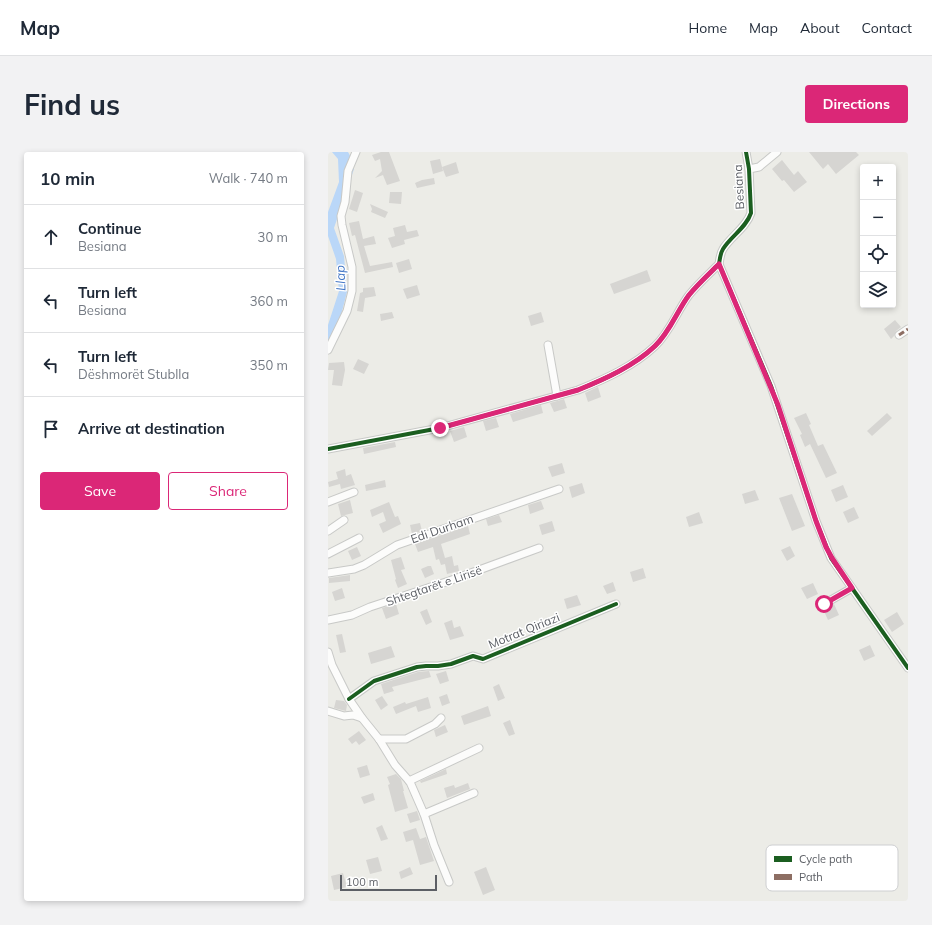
<!DOCTYPE html>
<html lang="en">
<head>
<meta charset="utf-8">
<style>
  :root { --surface:#fff; --page:#f2f2f3; --text:#1f2937; --muted:#747a83; --line:#e0e1e3; --accent:#db2777 }
  body { margin:0; font-family:Mulish,sans-serif; background:var(--page); color:var(--text) }
  .controls { position:absolute; right:12px; top:12px; display:grid; overflow:hidden; border-radius:4px; box-shadow:0 2px 6px #0003 }
  .controls button { width:36px; height:36px; display:grid; place-items:center; padding:0; border:0; border-bottom:1px solid var(--line); background:var(--surface); color:var(--text); font:20px sans-serif }
  .scale { position:absolute; left:12px; bottom:10px; width:97px; box-sizing:border-box; padding-left:4px; border:2px solid #5c5f65; border-top:0; font-size:11px; line-height:14px; white-space:nowrap; color:#5c5f65; -webkit-text-stroke:3px #fff; paint-order:stroke }
  .stop { position:absolute; width:12px; height:12px; margin:-9px; border:3px solid #db2777; border-radius:50%; background:#fff }
  .stop.end { background:#db2777; border-color:#fff; box-shadow:0 1px 4px #0008 }
  .list { margin:0; padding:0; list-style:none }
  h2 { display:flex; justify-content:space-between; align-items:center; height:52px; margin:0; padding:0 16px; font-size:17px }
  h2 small { font-size:13px; font-weight:400; color:var(--muted) }
  .list li { display:grid; grid-template-columns:26px 1fr auto; gap:12px; align-items:center; box-sizing:border-box; height:64px; padding:0 16px; border-top:1px solid var(--line) }
  .list b { display:block; font-size:15px; white-space:nowrap }
  .list p { margin:0; font-size:13px; white-space:nowrap; color:var(--muted) }
  .list em { font-size:13px; font-style:normal; color:var(--muted) }
  .actions { display:flex; gap:8px; padding:12px 16px }
  .actions a { flex:1; padding:9px 0; border:1px solid var(--accent); border-radius:4px; text-align:center; font-size:14px; color:var(--accent) }
  .actions .main { background:var(--accent); color:#fff }
  .icon { flex:none; width:22px; height:22px; fill:none; stroke:currentColor; stroke-width:2; stroke-linecap:round; stroke-linejoin:round }
  .map { position:relative; flex:none; width:580px; height:749px; overflow:hidden; border-radius:4px }
  header { display:flex; align-items:center; gap:24px; box-sizing:border-box; height:56px; padding:0 20px; background:var(--surface); border-bottom:1px solid var(--line) }
  header strong { font-size:19px }
  nav { display:flex; gap:22px; margin-inline-start:auto; font-size:14px }
  .intro { display:flex; align-items:center; justify-content:space-between; box-sizing:border-box; height:96px; padding:0 24px }
  h1 { margin:0; font-size:28px }
  .button { padding:10px 18px; border-radius:4px; background:var(--accent); color:#fff; font-size:14px; font-weight:700 }
  main { display:flex; gap:24px; padding:0 24px }
  aside { flex:1; background:var(--surface); border-radius:4px; box-shadow:0 2px 6px #0003 }
  .map>svg:first-child { display:block }
  .water { fill:#bad7f8 }
  .building { fill:#d6d5d2 }
  .lines { fill:none; stroke-linecap:round; stroke-linejoin:round }
  .street-casing { stroke:#c8c9c7; stroke-width:9 }
  .street { stroke:#fcfcfb; stroke-width:7 }
  .quiet { stroke:#8d6e63; stroke-width:3; stroke-dasharray:6 3; stroke-linecap:butt }
  .cycleway-casing { stroke:#fff; stroke-width:6 }
  .cycleway { stroke:#1b5e20; stroke-width:4 }
  .route { stroke:#db2777; stroke-width:5 }
  .labels { text-anchor:middle; stroke-width:3; stroke-linejoin:round; paint-order:stroke }
  .street-label { font-size:12px; fill:#5c5f65; stroke:#fff }
  .water-label { font-size:13px; font-style:italic; fill:#4276c6; stroke:#fff }
  .key { fill:#fff; stroke:#cecfd1; stroke-width:1 }
  .key-label { font-size:11px; fill:#5c5f65 }
</style>
</head>
<body>
<header>
<strong>Map</strong>
<nav><a>Home</a><a>Map</a><a>About</a><a>Contact</a></nav>
</header>
<div class="intro"><h1>Find us</h1><a class="button">Directions</a></div>
<main>
<aside>
<h2>10 min<small>Walk · 740 m</small></h2>
<ul class="list">
<li><svg class="icon" aria-label="ahead" viewBox="0 0 24 24"><path d="M12 20V5M6 11l6-6 6 6"/></svg><div><b>Continue</b><p>Besiana</p></div><em>30 m</em></li>
<li><svg class="icon" aria-label="left" viewBox="0 0 24 24"><path d="M17 20v-9H6M10 6l-5 5 5 5"/></svg><div><b>Turn left</b><p>Besiana</p></div><em>360 m</em></li>
<li><svg class="icon" aria-label="left" viewBox="0 0 24 24"><path d="M17 20v-9H6M10 6l-5 5 5 5"/></svg><div><b>Turn left</b><p>Dëshmorët Stublla</p></div><em>350 m</em></li>
<li><svg class="icon" aria-label="arrive" viewBox="0 0 24 24"><path d="M6 21V4h12l-3 4 3 4H6"/></svg><div><b>Arrive at destination</b></div></li>
</ul>
<div class="actions"><a class="main">Save</a><a>Share</a></div>
</aside>
<div class="map">
<svg width="580" height="749" viewBox="0 0 580 749">
  <rect width="100%" height="100%" fill="#ecece7"/>
  <polygon class="water" points="4,0 20,0 24,7 26,17 6,76 16,104 19,140 13,163 0,191 0,173 11,139 8,107 0,84 0,60 11,30 10,7"/>
  <g class="building">
    <polygon points="53,0 61,0 72,29 59,33 55,23 47,26 54,19 52,7 47,9 44,3"/>
    <polygon points="481,0 528,0 531,3 508,22 500,12 495,17"/>
    <polygon points="112,7 115,19 105,22 102,9"/>
    <polygon points="454,8 466,23 470,19 479,30 466,40 456,28 454,29 444,17"/>
    <polygon points="128,10 131,21 118,25 114,15"/>
    <polygon points="106,26 107,32 89,36 87,31 94,28"/>
    <polygon points="27,38 35,41 29,60 21,57"/>
    <polygon points="62,40 74,40 73,52 61,51"/>
    <polygon points="42,52 60,60 57,66 43,60 44,57"/>
    <polygon points="31,69 35,87 46,84 48,92 36,94 42,114 64,110 65,115 37,121 27,83 24,84 21,71"/>
    <polygon points="77,73 79,80 89,78 91,84 76,88 77,92 64,96 60,86 67,84 65,76"/>
    <polygon points="81,107 84,117 71,121 68,111"/>
    <polygon points="319,118 323,129 286,142 282,132"/>
    <polygon points="89,133 92,143 79,147 75,137"/>
    <polygon points="46,135 48,144 37,146 35,160 29,159 32,141 35,140 35,136"/>
    <polygon points="64,160 66,166 53,169 52,162"/>
    <polygon points="213,160 216,170 203,174 200,164"/>
    <polygon points="567,168 573,175 568,179 566,184 563,187 556,177"/>
    <polygon points="30,207 41,212 36,222 25,217"/>
    <polygon points="16,210 17,218 14,234 4,233 6,218 0,218 1,211"/>
    <polygon points="270,235 273,245 260,250 257,241"/>
    <polygon points="236,247 239,256 226,260 222,251"/>
    <polygon points="213,253 215,261 185,270 182,262"/>
    <polygon points="478,261 483,272 481,273 490,294 495,292 509,321 498,326 482,292 477,295 472,283 474,282 466,266"/>
    <polygon points="559,261 564,266 544,284 539,279"/>
    <polygon points="168,266 171,275 158,279 155,269"/>
    <polygon points="136,275 139,285 126,290 122,279"/>
    <polygon points="67,290 68,295 36,302 35,296"/>
    <polygon points="234,311 237,321 224,325 220,315"/>
    <polygon points="17,317 18,324 23,322 27,333 13,337 12,332 1,335 0,330 10,327 8,320"/>
    <polygon points="57,328 58,335 38,339 37,333"/>
    <polygon points="254,331 257,341 244,346 241,335"/>
    <polygon points="515,333 520,345 508,350 503,338"/>
    <polygon points="427,338 431,348 417,352 414,342"/>
    <polygon points="464,342 477,374 464,379 451,346"/>
    <polygon points="22,348 25,361 13,364 10,352"/>
    <polygon points="213,349 216,357 202,362 200,353"/>
    <polygon points="61,350 67,365 70,364 73,372 55,381 51,372 58,369 55,360 44,365 42,358"/>
    <polygon points="526,355 531,366 520,371 515,360"/>
    <polygon points="371,360 375,371 361,375 358,365"/>
    <polygon points="171,363 174,370 160,374 158,367"/>
    <polygon points="224,369 227,379 214,383 211,373"/>
    <polygon points="92,371 94,379 84,382 82,373"/>
    <polygon points="140,374 142,382 113,392 117,406 124,404 126,414 130,413 131,419 119,422 117,412 113,413 111,407 108,408 105,395 90,400 87,392"/>
    <polygon points="462,394 467,404 459,409 453,398"/>
    <polygon points="29,395 33,404 24,408 20,399"/>
    <polygon points="73,405 77,417 73,418 79,432 70,436 67,428 68,427 63,408"/>
    <polygon points="100,414 103,414 106,422 97,426 93,417"/>
    <polygon points="315,416 318,426 305,430 302,420"/>
    <polygon points="22,423 22,429 1,431 1,426"/>
    <polygon points="285,430 288,439 279,442 275,434"/>
    <polygon points="485,431 490,442 479,447 473,436"/>
    <polygon points="14,436 17,446 7,449 4,440"/>
    <polygon points="249,443 253,453 239,457 236,447"/>
    <polygon points="68,452 71,462 58,467 54,456"/>
    <polygon points="506,452 511,463 500,468 495,457"/>
    <polygon points="99,457 104,470 98,473 92,460"/>
    <polygon points="569,460 576,472 564,480 556,468"/>
    <polygon points="124,468 126,476 132,474 136,484 122,488 116,471"/>
    <polygon points="14,482 18,500 12,501 8,483"/>
    <polygon points="542,493 547,504 536,509 531,498"/>
    <polygon points="63,494 67,505 43,512 40,501"/>
    <polygon points="101,519 103,525 64,535 66,539 56,542 53,532 90,520"/>
    <polygon points="118,519 121,529 112,532 108,522"/>
    <polygon points="171,532 177,546 170,549 165,535"/>
    <polygon points="119,542 122,551 114,554 111,545"/>
    <polygon points="54,544 60,553 53,558 47,548"/>
    <polygon points="100,545 103,556 90,560 88,554 68,562 65,555 77,550 78,552"/>
    <polygon points="8,548 16,549 19,553 18,559 6,556"/>
    <polygon points="160,554 163,564 136,573 133,564"/>
    <polygon points="182,568 187,582 181,584 175,571"/>
    <polygon points="117,573 120,580 108,585 106,578"/>
    <polygon points="31,579 38,588 31,593 28,589 24,592 20,587"/>
    <polygon points="39,613 42,623 32,626 29,616"/>
    <polygon points="118,617 119,622 93,631 92,629"/>
    <polygon points="68,622 73,627 76,639 75,639 80,656 67,660 60,633 62,632 59,625"/>
    <polygon points="140,631 142,637 119,646 116,636 126,633 127,636"/>
    <polygon points="45,641 47,648 36,652 33,645"/>
    <polygon points="89,659 92,668 82,671 79,662"/>
    <polygon points="54,673 60,687 53,689 48,676"/>
    <polygon points="88,676 92,687 98,685 106,709 92,713 85,688 78,690 75,680"/>
    <polygon points="50,705 54,719 42,722 38,708"/>
    <polygon points="82,715 85,722 73,727 71,720"/>
    <polygon points="158,715 167,738 155,743 146,720"/>
    <polygon points="15,721 19,735 6,738 3,724"/>
  </g>
  <g class="lines">
    <g class="street-casing">
      <g id="street">
        <path d="M418,0L421,17L423,61C418,76 403,84 395,97C392,102 392,107 391,112L443,234L488,369L503,406L580,516"/>
        <polyline points="421,17 431,15 449,0"/>
        <polyline points="571,183 580,177"/>
        <polyline points="220,193 229,244"/>
        <polyline points="0,198 19,159 24,139 24,115 14,73 13,64 17,50 20,19 28,0"/>
        <path d="M0,297L112,276L250,238C277,227 306,214 327,194C342,180 349,159 361,143C370,132 381,122 391,112"/>
        <polyline points="0,350 26,340"/>
        <polyline points="0,379 16,368"/>
        <polyline points="0,402 31,386"/>
        <polyline points="0,421 26,417 36,413 69,393 231,337"/>
        <polyline points="496,452 524,436"/>
        <polyline points="0,468 24,463 42,455 121,429 211,396"/>
        <polyline points="0,500 4,513 21,547 34,566 51,587 67,613 82,630 96,662 106,693 121,730"/>
        <polyline points="21,547 46,529 89,515 98,514 110,514 123,512 145,504 155,507 288,452"/>
        <polyline points="0,559 16,564 25,563 34,566"/>
        <polyline points="51,587 78,587 107,572 113,566"/>
        <polyline points="81,629 151,596"/>
        <polyline points="96,662 146,641"/>
      </g>
    </g>
    <use href="#street" class="street"/>
    <polyline class="quiet" points="571,183 580,177"/>
    <g class="cycleway-casing">
      <g id="cycleway">
        <path d="M418,0L421,17L423,61C418,76 403,84 395,97C392,102 392,107 391,112L443,234L488,369L503,406L580,516"/>
        <path d="M0,297L112,276L250,238C277,227 306,214 327,194C342,180 349,159 361,143C370,132 381,122 391,112"/>
        <polyline points="21,547 46,529 89,515 98,514 110,514 123,512 145,504 155,507 288,452"/>
      </g>
    </g>
    <use href="#cycleway" class="cycleway"/>
  </g>
  <g class="lines">
    <path class="route" d="M112,276L250,238C277,227 306,214 327,194C342,180 349,159 361,143C370,132 381,122 391,112L450,253L488,369L498,395L504,406L524,436L496,452"/>
  </g>
  <g class="labels">
    <g class="street-label">
      <text transform="translate(411 35) rotate(-93)" y="4">Besiana</text>
      <text transform="translate(114 377) rotate(-19)" y="4">Edi Durham</text>
      <text transform="translate(106 434) rotate(-19)" y="4">Shtegtarët e Lirisë</text>
      <text transform="translate(196 479) rotate(-22)" y="4">Motrat Qiriazi</text>
    </g>
    <g class="water-label">
      <text transform="translate(12 126) rotate(-92)" y="5">Llap</text>
    </g>
  </g>
  <rect x="438" y="693" width="132" height="46" rx="6" class="key"/>
  <rect x="446" y="704" width="18" height="6" fill="#1b5e20"/>
  <rect x="446" y="722" width="18" height="6" fill="#8d6e63"/>
  <g class="key-label">
    <text x="471" y="711">Cycle path</text>
    <text x="471" y="729">Path</text>
  </g>
</svg>
<div class="controls">
<button>+</button>
<button>−</button>
<button><svg class="icon" aria-label="locate" viewBox="0 0 24 24"><circle cx="12" cy="12" r="6"/><path d="M12 2v4M12 18v4M2 12h4M18 12h4"/></svg></button>
<button><svg class="icon" aria-label="layers" viewBox="0 0 24 24"><path d="M12 4l9 5-9 5-9-5zM3 14l9 5 9-5"/></svg></button>
</div>
<div class="scale">100 m</div>
<div class="stop" style="left:496px;top:452px"></div>
<div class="stop end" style="left:112px;top:276px"></div>
</div>
</main>
</body>
</html>
